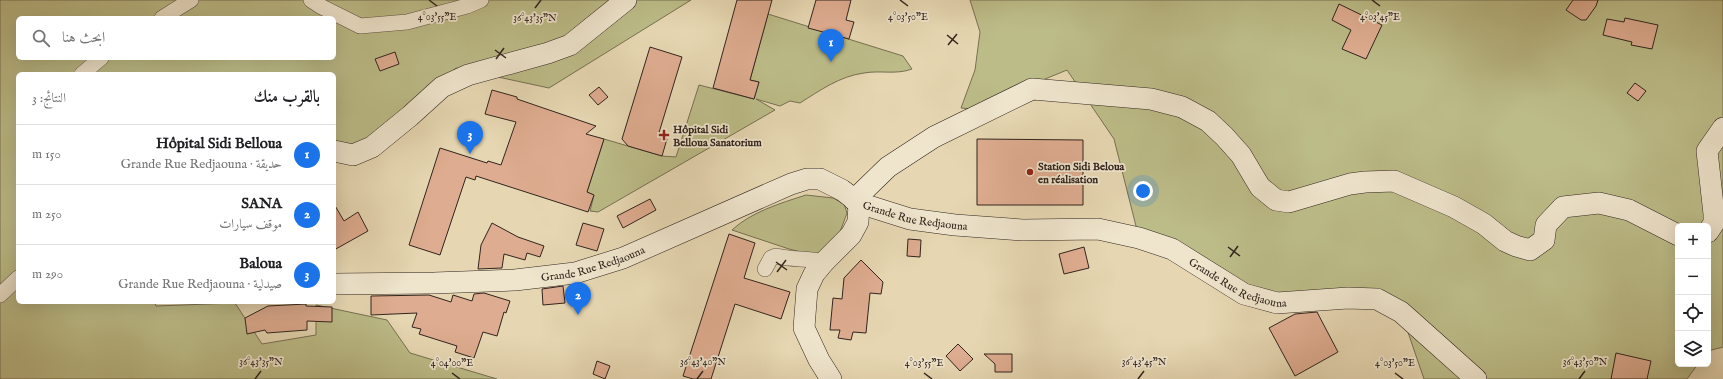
<!DOCTYPE html>
<html lang="ar">
<head>
<meta charset="utf-8">
<style>
  :root { --surface:#fff; --page:#f2f2f2; --text:#202124; --muted:#757577; --line:#e0e0e0; --accent:#1a73e8 }
  body { margin:0; font-family:"IM FELL English",Amiri,serif; background:var(--page); color:var(--text); direction:rtl }
  .controls { position:absolute; right:12px; bottom:12px; display:grid; overflow:hidden; border-radius:6px; box-shadow:0 4px 16px #0002 }
  .controls button { width:36px; height:36px; display:grid; place-items:center; padding:0; border:0; border-bottom:1px solid var(--line); background:var(--surface); color:var(--text); font:20px sans-serif }
  .you { position:absolute; left:1143px; top:191px; width:14px; height:14px; margin:-10px; border:3px solid #fff; border-radius:50%; background:#1a73e8; box-shadow:0 0 0 6px #1a73e833 }
  .badge { display:grid; place-items:center; width:26px; height:26px; border-radius:50%; background:var(--accent); color:#fff; font-size:13px; font-weight:700 }
  .pin { position:absolute; translate:-50% -33px; filter:drop-shadow(0 1px 2px #0008) }
  .pin::after { content:''; position:absolute; top:21px; width:14px; height:12px; background:inherit; clip-path:polygon(0 0,100% 0,50% 100%) }
  .list { margin:0; padding:0; list-style:none }
  h2 { display:flex; justify-content:space-between; align-items:center; height:52px; margin:0; padding:0 16px; font-size:17px }
  h2 small { font-size:13px; font-weight:400; color:var(--muted) }
  .list li { display:grid; grid-template-columns:26px 1fr auto; gap:12px; align-items:center; box-sizing:border-box; height:60px; padding:0 16px; border-top:1px solid var(--line) }
  .list b { display:block; font-size:15px; white-space:nowrap }
  .list p { margin:0; font-size:13px; white-space:nowrap; color:var(--muted) }
  .list em { font-size:13px; font-style:normal; color:var(--muted) }
  .icon { flex:none; width:22px; height:22px; fill:none; stroke:currentColor; stroke-width:2; stroke-linecap:round; stroke-linejoin:round }
  .map { position:relative; flex:none; width:1723px; height:379px; overflow:hidden; direction:ltr }
  .search { position:absolute; background:var(--surface); box-shadow:0 4px 16px #0002; left:16px; top:16px; width:320px; height:44px; display:flex; align-items:center; gap:10px; box-sizing:border-box; padding:0 14px; border-radius:6px; color:var(--muted); font-size:15px }
  .panel { position:absolute; background:var(--surface); box-shadow:0 4px 16px #0002; left:16px; top:72px; width:320px; height:232px; border-radius:6px; direction:rtl }
  .map>svg:first-child { display:block }
  .green { fill:#bcbc88; stroke:#767052; fill-rule:evenodd }
  .building { fill:#deac90; stroke:#31241d }
  .lines { fill:none; stroke-linecap:round; stroke-linejoin:round }
  .street-casing { stroke:#5e5142; stroke-width:16 }
  .secondary-casing { stroke:#31241d; stroke-width:22 }
  .street { stroke:#efe5cd; stroke-width:15 }
  .secondary { stroke:#efe5cd; stroke-width:21 }
  .ticks { fill:none; stroke:#31241d; stroke-width:1.5 }
  .poi-dot { fill:#8f2418; stroke:#efe5cd; stroke-width:1.5 }
  .labels { text-anchor:middle; stroke-width:3.5; stroke-linejoin:round; paint-order:stroke }
  .poi-label { font-size:11px; font-weight:bold; fill:#31241d; stroke:#efe5cd; text-anchor:start }
  .street-label { font-size:11px; fill:#31241d; stroke:#efe5cd }
  .ticks-label { font-size:10px; text-anchor:middle; fill:#31241d; stroke:#efe5cd; stroke-width:3.5; stroke-linejoin:round; paint-order:stroke }
</style>
</head>
<body>
<div class="map">
<svg width="1723" height="379" viewBox="0 0 1723 379">
  <rect width="100%" height="100%" fill="#e6d7b2"/>
  <filter id="stains"><feTurbulence type="fractalNoise" baseFrequency=".005" numOctaves="4"/><feColorMatrix values="0 0 0 0 .2 0 0 0 0 .09 0 0 0 0 .02 0 0 0 .5 -.17"/></filter>
  <radialGradient id="worn" r=".72"><stop offset=".6" stop-color="#630" stop-opacity="0"/><stop offset="1" stop-color="#630" stop-opacity=".3"/></radialGradient>
  <g class="green">
    <path d="M0,0H691L549,88L456,68L354,150L334,143V74H18V302H155L156,306L235,303L262,344L316,335V305L387,320L410,353L497,379H0ZM18,18H334V58H18Z"/>
    <polygon points="970,0 1723,0 1723,347 1708,351 1708,226 1678,226 1678,364 1698,364 1687,379 1424,379 1401,312 1377,299 1277,303 1139,238 1114,139 1067,70 972,109 961,108 975,70 980,32"/>
    <path d="M768,14L903,56L912,69C896,75 880,70 864,73C840,76 819,91 800,103L790,101L780,106L756,99L775,110L598,212L590,211L594,195L587,192L604,139L662,156L676,157L699,85L754,99L759,82L750,80Z"/>
    <path d="M806,195L833,198L844,204L847,213L838,237L821,257L789,249L732,230C751,212 781,203 806,195Z"/>
  </g>
  <g class="building">
    <polygon points="737,0 772,0 750,80 759,82 754,99 713,88"/>
    <polygon points="816,0 851,0 846,20 854,22 849,39 808,28"/>
    <polygon points="1573,0 1598,0 1596,6 1586,20 1581,20 1566,10"/>
    <polygon points="1339,4 1382,25 1366,59 1342,49 1351,30 1332,20"/>
    <polygon points="1625,18 1658,25 1652,49 1631,45 1632,42 1603,35 1607,19 1624,22"/>
    <polygon points="650,47 682,57 658,136 667,139 662,156 628,146 622,139"/>
    <polygon points="395,52 399,64 380,71 375,59"/>
    <polygon points="1635,83 1646,91 1638,101 1627,93"/>
    <polygon points="599,87 608,97 598,105 589,95"/>
    <polygon points="492,90 517,97 517,99 596,126 586,134 604,139 587,192 594,195 588,212 476,176 475,180 466,177 440,255 409,245 440,148 487,163 488,161 501,165 516,122 485,114"/>
    <polygon points="977,139 1083,140 1083,205 977,205"/>
    <polygon points="650,199 656,210 623,228 617,216"/>
    <polygon points="334,204 344,221 358,212 368,231 334,250"/>
    <polygon points="492,223 518,237 544,246 540,257 527,253 525,260 504,254 502,268 478,269 481,245"/>
    <polygon points="583,223 604,229 597,251 576,245"/>
    <polygon points="729,234 755,243 744,278 790,292 781,319 735,304 711,379 693,379 683,376"/>
    <polygon points="908,239 921,240 920,257 907,256"/>
    <polygon points="1084,247 1089,268 1064,274 1059,254"/>
    <polygon points="861,260 883,282 881,294 870,293 866,333 853,332 851,340 838,338 840,330 830,330 833,298 842,299 844,278"/>
    <polygon points="563,286 565,303 543,305 542,289"/>
    <polygon points="484,293 510,301 506,313 504,312 497,336 483,332 474,358 455,352 457,346 419,334 421,329 412,327 417,313 371,315 371,296 429,295 451,302 453,295 472,301 474,294"/>
    <polygon points="306,304 306,306 332,307 332,322 307,321 307,330 267,333 265,330 247,334 245,318 268,306"/>
    <polygon points="1317,312 1338,352 1295,376 1269,328 1295,314"/>
    <polygon points="958,344 973,359 960,371 946,356"/>
    <polygon points="1616,353 1651,361 1647,379 1611,379"/>
    <polygon points="984,354 1012,354 1012,372 995,372 995,364"/>
    <polygon points="597,361 610,366 605,379 593,374"/>
  </g>
  <g class="lines">
    <g class="street-casing">
      <g id="street">
        <polyline points="311,0 320,6 360,26 407,22 467,6 481,0"/>
        <polyline points="162,18 191,0"/>
        <polyline points="82,74 101,58"/>
        <path d="M765,269L771,258L776,256C792,260 808,258 824,262"/>
        <polyline points="0,295 18,278"/>
      </g>
    </g>
    <g class="secondary-casing">
      <g id="secondary">
        <polyline points="334,151 353,155 372,147 410,116 442,87 468,75 548,53 570,45 626,0"/>
        <polyline points="854,200 888,167 934,137 1032,89 1151,99 1182,107 1208,121 1224,136 1241,155 1260,187 1276,200 1289,202 1350,184 1365,182 1394,181 1454,207 1484,224 1505,241 1516,246 1530,250 1544,240 1546,225 1563,207 1599,203 1629,210 1678,235"/>
        <polyline points="1708,232 1714,223 1714,214 1707,151 1723,128"/>
        <path id="s1" d="M334,284L434,283L515,280L575,273L623,258L791,184L807,179H820L842,190L859,203L910,219L955,225L1023,230L1098,229L1139,238L1172,249L1244,294L1277,303L1348,298L1377,299L1401,312L1476,379"/>
        <polyline points="831,379 819,360 804,328 807,289 814,274 824,262 851,235 858,222 859,203"/>
      </g>
    </g>
    <use href="#street" class="street"/>
    <use href="#secondary" class="secondary"/>
  </g>
  <path class="ticks" d="M429,0L437,6M900,0L908,6M1372,0L1380,6M535,8L541,0M947,35L958,44M948,45L957,34M495,50L506,58M496,59L504,48M1228,247L1240,256M1230,257L1238,246M776,262L787,270M777,272L786,260M452,373L460,379M924,373L932,379M1395,373L1403,379M255,379L261,371M697,379L703,371M1138,379L1144,371M1579,379L1585,371"/>
  <g class="poi-dot">
    <path d="M662 129h4v4h4v4h-4v4h-4v-4h-4v-4h4z"/>
    <circle cx="1030" cy="172" r="4"/>
  </g>
  <g class="labels">
    <g class="poi-label">
      <text x="673" y="133">Hôpital Sidi<tspan x="673" dy="13">Belloua Sanatorium</tspan></text>
      <text x="1038" y="170">Station Sidi Beloua<tspan x="1038" dy="13">en réalisation</tspan></text>
    </g>
    <g class="street-label">
      <text dy="4" stroke="none"><textPath href="#s1" startOffset="609">Grande Rue Redjaouna</textPath></text>
      <text dy="4" stroke="none"><textPath href="#s1" startOffset="261">Grande Rue Redjaouna</textPath></text>
      <text dy="4" stroke="none"><textPath href="#s1" startOffset="945">Grande Rue Redjaouna</textPath></text>
    </g>
  </g>
  <g class="ticks-label">
    <text x="437" y="20">4°03'55"E</text>
    <text x="908" y="20">4°03'50"E</text>
    <text x="1380" y="20">4°03'45"E</text>
    <text x="535" y="21">36°43'35"N</text>
    <text x="261" y="365">36°43'35"N</text>
    <text x="703" y="365">36°43'40"N</text>
    <text x="1144" y="365">36°43'45"N</text>
    <text x="1585" y="365">36°43'50"N</text>
    <text x="452" y="366">4°04'00"E</text>
    <text x="924" y="366">4°03'55"E</text>
    <text x="1395" y="366">4°03'50"E</text>
  </g>
  <rect width="100%" height="100%" filter="url(#stains)"/>
  <rect width="100%" height="100%" fill="url(#worn)"/>
</svg>
<div class="controls">
<button>+</button>
<button>−</button>
<button><svg class="icon" aria-label="locate" viewBox="0 0 24 24"><circle cx="12" cy="12" r="6"/><path d="M12 2v4M12 18v4M2 12h4M18 12h4"/></svg></button>
<button><svg class="icon" aria-label="layers" viewBox="0 0 24 24"><path d="M12 4l9 5-9 5-9-5zM3 14l9 5 9-5"/></svg></button>
</div>
<div class="you"></div>
<div class="pin badge" style="left:831px;top:62px">1</div>
<div class="pin badge" style="left:578px;top:315px">2</div>
<div class="pin badge" style="left:470px;top:154px">3</div>
<div class="search"><svg class="icon" aria-label="search" viewBox="0 0 24 24"><circle cx="10" cy="10" r="6"/><path d="M15 15l6 6"/></svg>ابحث هنا</div>
<section class="panel">
<h2>بالقرب منك<small>النتائج: 3</small></h2>
<ul class="list">
<li><span class="badge">1</span><div><b>Hôpital Sidi Belloua</b><p>حديقة · Grande Rue Redjaouna</p></div><em>150 m</em></li>
<li><span class="badge">2</span><div><b>SANA</b><p>موقف سيارات</p></div><em>250 m</em></li>
<li><span class="badge">3</span><div><b>Baloua</b><p>صيدلية · Grande Rue Redjaouna</p></div><em>290 m</em></li>
</ul>
</section>
</div>
</body>
</html>
